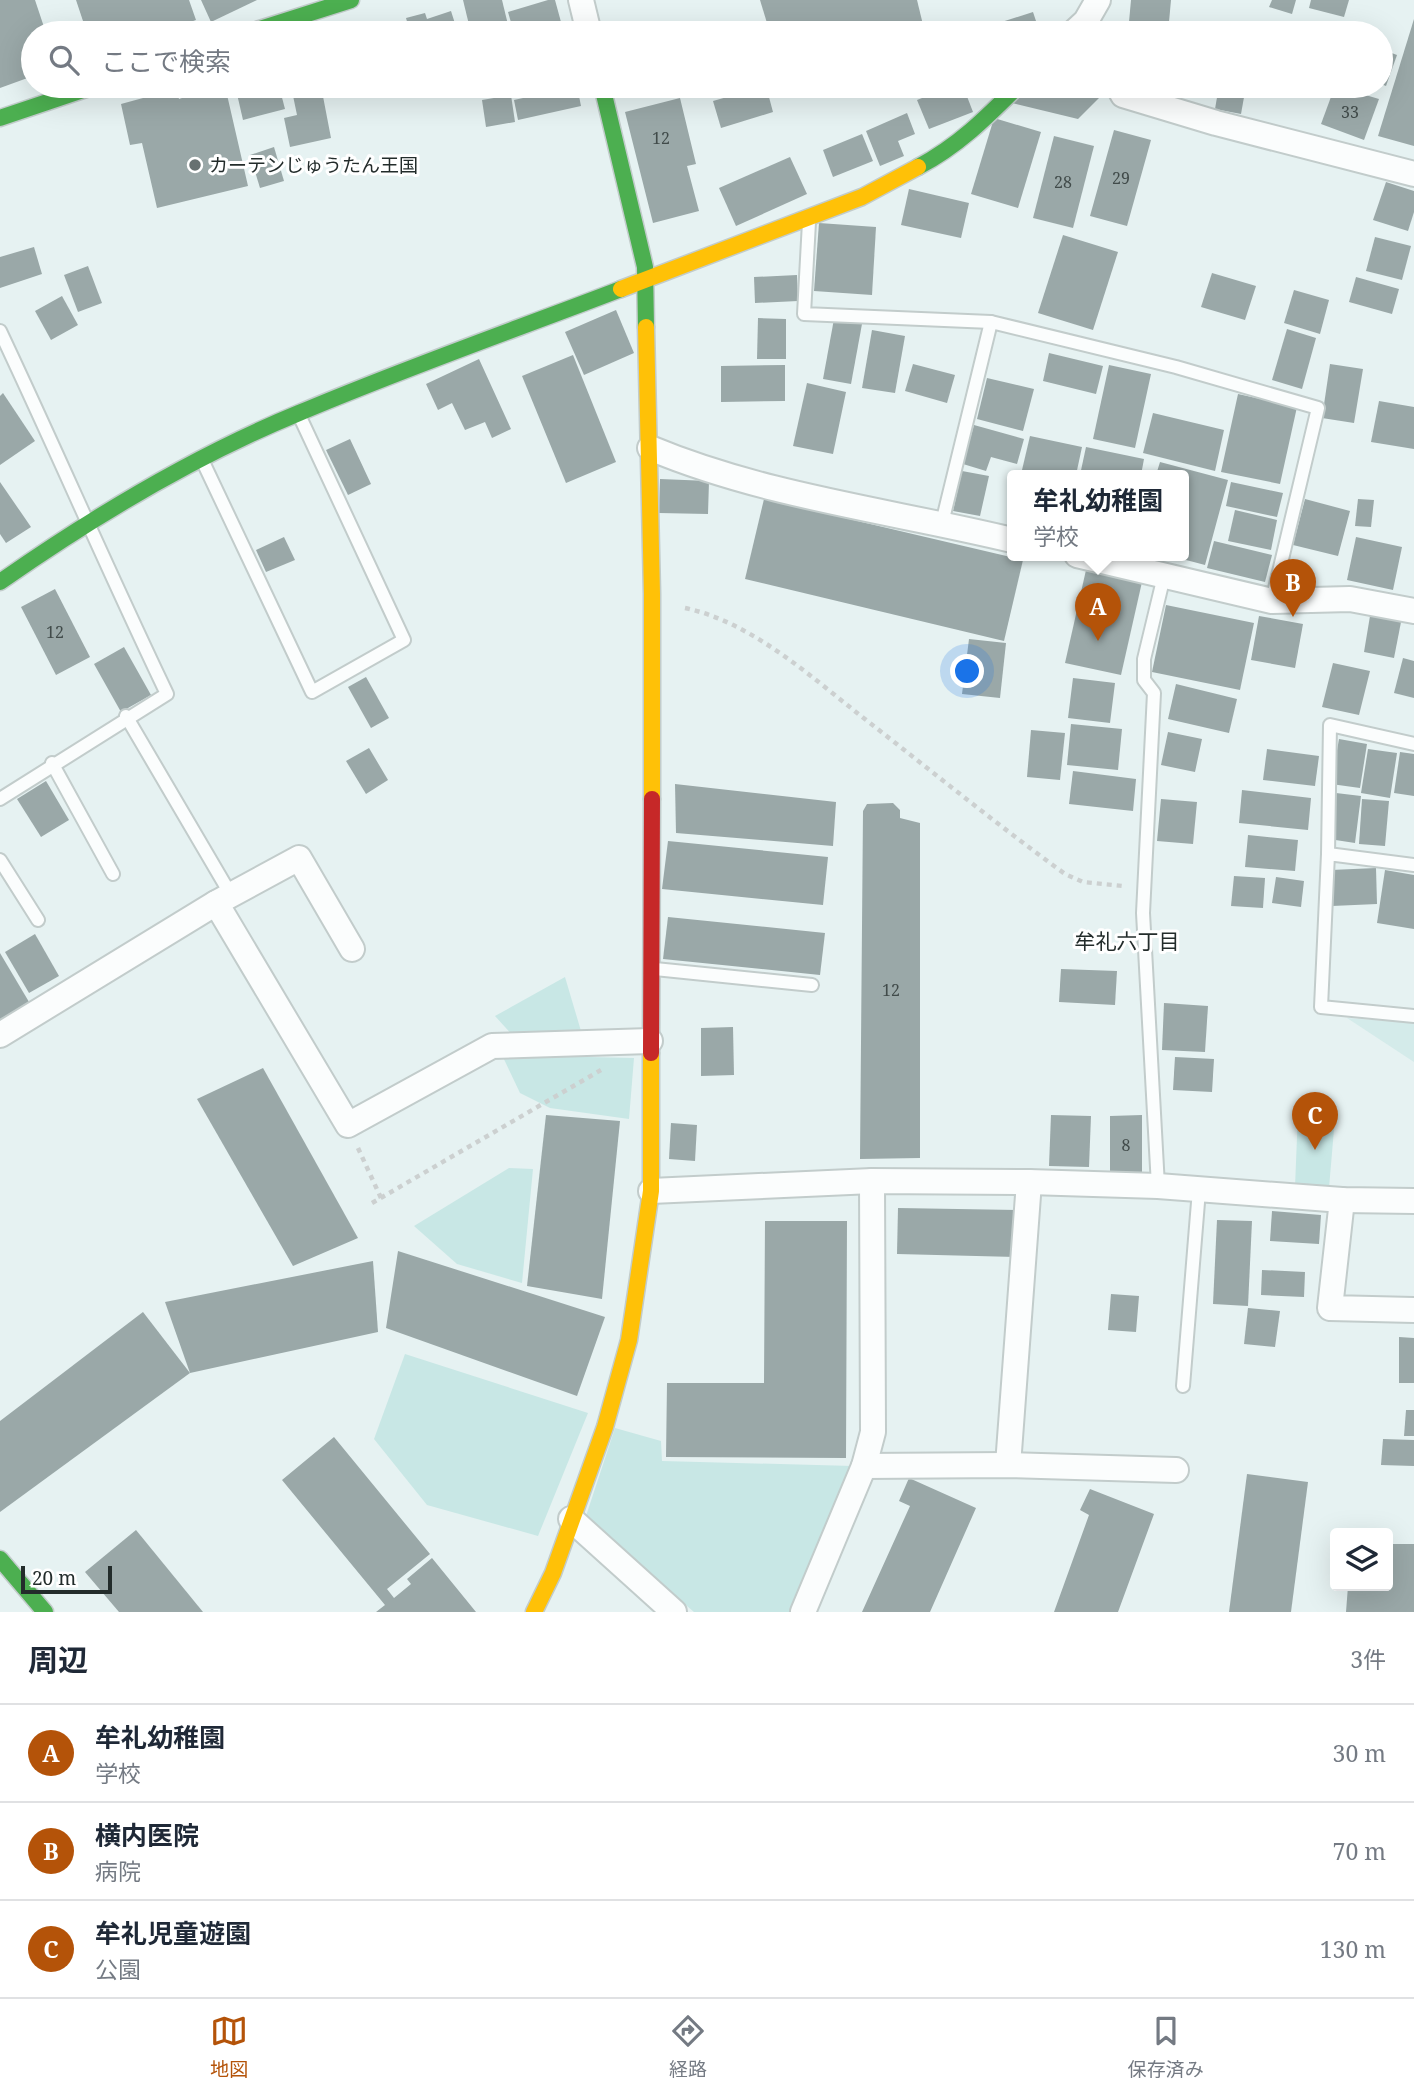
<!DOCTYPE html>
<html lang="ja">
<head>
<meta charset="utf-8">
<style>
  :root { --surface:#fff; --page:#f2f2f3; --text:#1f2937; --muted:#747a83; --line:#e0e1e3; --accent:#b45309 }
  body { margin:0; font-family:"Noto Serif","Noto Sans JP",serif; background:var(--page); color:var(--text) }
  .controls { position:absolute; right:21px; bottom:21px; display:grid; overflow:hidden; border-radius:7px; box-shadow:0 7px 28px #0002 }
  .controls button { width:63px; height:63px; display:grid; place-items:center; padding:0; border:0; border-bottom:2px solid var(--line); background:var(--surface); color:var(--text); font:35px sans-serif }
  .scale { position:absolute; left:21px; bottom:18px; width:91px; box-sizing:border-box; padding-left:7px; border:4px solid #232c2b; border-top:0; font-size:19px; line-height:24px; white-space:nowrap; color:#232c2b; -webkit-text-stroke:5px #fff; paint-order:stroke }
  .you { position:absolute; left:968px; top:672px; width:24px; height:24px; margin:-18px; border:5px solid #fff; border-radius:50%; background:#1a73e8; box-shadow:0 0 0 10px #1a73e833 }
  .badge { display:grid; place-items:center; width:46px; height:46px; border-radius:50%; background:var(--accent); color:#fff; font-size:23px; font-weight:700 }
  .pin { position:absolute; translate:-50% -58px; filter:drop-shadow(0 2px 4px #0008) }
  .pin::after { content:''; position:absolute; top:37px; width:24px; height:21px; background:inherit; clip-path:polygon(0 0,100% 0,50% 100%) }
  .popup { position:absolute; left:1007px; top:470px; width:182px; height:91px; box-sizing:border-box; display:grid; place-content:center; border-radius:7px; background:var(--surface); filter:drop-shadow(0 2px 5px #0005); font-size:23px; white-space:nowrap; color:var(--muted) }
  .popup b { font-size:26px; color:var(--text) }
  .popup::after { content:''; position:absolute; left:50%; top:100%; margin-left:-14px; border:14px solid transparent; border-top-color:var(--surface) }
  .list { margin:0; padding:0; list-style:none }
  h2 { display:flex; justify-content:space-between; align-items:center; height:91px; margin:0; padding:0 28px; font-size:30px }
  h2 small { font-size:23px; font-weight:400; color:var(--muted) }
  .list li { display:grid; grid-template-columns:46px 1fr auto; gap:21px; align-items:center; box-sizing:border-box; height:98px; padding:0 28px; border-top:2px solid var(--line) }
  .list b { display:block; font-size:26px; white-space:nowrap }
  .list p { margin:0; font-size:23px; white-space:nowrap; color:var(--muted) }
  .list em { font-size:23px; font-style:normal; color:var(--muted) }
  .icon { flex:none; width:38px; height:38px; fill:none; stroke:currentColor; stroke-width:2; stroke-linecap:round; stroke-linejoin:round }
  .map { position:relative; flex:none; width:1414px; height:1612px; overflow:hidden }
  .search { position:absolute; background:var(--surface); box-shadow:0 7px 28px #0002; left:21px; right:21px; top:21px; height:77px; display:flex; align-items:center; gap:18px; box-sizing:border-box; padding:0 24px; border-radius:38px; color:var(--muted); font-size:26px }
  .sheet { height:385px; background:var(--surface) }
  nav { display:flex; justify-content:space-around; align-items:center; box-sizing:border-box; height:98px; border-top:2px solid var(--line); background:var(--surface); font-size:19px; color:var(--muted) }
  nav a { display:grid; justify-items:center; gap:4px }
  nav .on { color:var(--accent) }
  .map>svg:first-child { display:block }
  .built { fill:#d4ebea }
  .green { fill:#c8e7e5 }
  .building { fill:#9aa8a8 }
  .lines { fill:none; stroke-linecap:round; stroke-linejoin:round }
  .lane-casing { stroke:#c2cccb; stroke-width:16 }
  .street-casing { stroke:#c2cccb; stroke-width:28 }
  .fast-casing { stroke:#c2cccb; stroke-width:19 }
  .slow-casing { stroke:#c2cccb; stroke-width:19 }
  .jam-casing { stroke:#c2cccb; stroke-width:19 }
  .path { stroke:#ccd0d0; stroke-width:4.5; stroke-dasharray:5 5; stroke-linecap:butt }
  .lane { stroke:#fbfdfd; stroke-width:12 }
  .street { stroke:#fbfdfd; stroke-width:24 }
  .fast { stroke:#4caf50; stroke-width:16 }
  .slow { stroke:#ffc107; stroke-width:16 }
  .jam { stroke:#c62828; stroke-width:16 }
  .poi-dot { fill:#677171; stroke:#fff; stroke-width:2.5 }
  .labels { text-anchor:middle; stroke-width:6; stroke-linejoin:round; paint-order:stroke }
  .number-label { font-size:16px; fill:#414b4a }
  .poi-label { font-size:19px; fill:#232c2b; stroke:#fff; text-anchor:start }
  .neighbourhood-label { font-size:21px; fill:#232c2b; stroke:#fff }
</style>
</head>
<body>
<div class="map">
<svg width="1414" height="1612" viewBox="0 0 1414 1612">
  <rect width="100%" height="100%" fill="#e6f2f2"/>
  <polygon class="built" points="1347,1018 1414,1023 1414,1062"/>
  <g class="green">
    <polygon points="565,977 581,1031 514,1037 495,1016"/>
    <polygon points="502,1055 634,1058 629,1119 550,1108 520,1093"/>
    <polygon points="1336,1106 1329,1188 1295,1187 1298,1112"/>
    <polygon points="509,1168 533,1169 522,1283 457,1264 414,1226"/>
    <polygon points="405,1354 588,1413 538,1536 427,1505 374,1439"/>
    <polygon points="615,1428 661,1441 662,1461 853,1466 794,1612 694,1612 585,1519"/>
  </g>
  <g class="building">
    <polygon points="0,0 35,0 46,33 33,33 33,76 0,88"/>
    <polygon points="76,0 189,0 196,20 160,33 95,33 90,21 84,24"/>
    <polygon points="201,0 257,0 211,22"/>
    <polygon points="463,0 502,0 510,33 471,33"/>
    <polygon points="548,0 555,0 564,33 514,33 508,12"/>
    <polygon points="760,0 917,0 925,33 770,33"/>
    <polygon points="1131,0 1171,0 1168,33 1128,33"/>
    <polygon points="1272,0 1296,0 1292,14 1269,7"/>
    <polygon points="1311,0 1349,0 1344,17 1309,8"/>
    <polygon points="451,11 458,33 381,33 408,25 406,18 425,13 427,19"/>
    <polygon points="1033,12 1040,33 967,33"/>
    <polygon points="1414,19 1414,146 1378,136"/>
    <polygon points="343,22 347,33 313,33"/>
    <polygon points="1381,49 1397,55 1386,86 1381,84"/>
    <polygon points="217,86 225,86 248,186 157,208 142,143 130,145 121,104 176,89 179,99"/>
    <polygon points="270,86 279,86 285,109 243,120 237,94"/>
    <polygon points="291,86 321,86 331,138 290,147 284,118 297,115"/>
    <polygon points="480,86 514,86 514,87 483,95"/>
    <polygon points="577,86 581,106 518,120 514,100"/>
    <polygon points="766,86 773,112 721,128 713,101"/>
    <polygon points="952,86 963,86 973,112 929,129 917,100"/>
    <polygon points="1030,86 1100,86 1104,93 1078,119 1012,103"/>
    <polygon points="1219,86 1246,86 1241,114 1215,109"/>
    <polygon points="1335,86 1379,99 1364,140 1321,124"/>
    <polygon points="511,95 515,122 486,127 482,100"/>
    <polygon points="680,98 696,164 687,166 699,211 653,223 625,112"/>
    <polygon points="907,113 915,134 898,141 904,156 880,166 866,131"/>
    <polygon points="994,118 1041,132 1018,208 971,194"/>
    <polygon points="1114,130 1151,140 1127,226 1090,216"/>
    <polygon points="862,134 873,161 833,177 823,150"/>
    <polygon points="1054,136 1094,146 1073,228 1033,218"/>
    <polygon points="274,147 284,181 260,188 250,155"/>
    <polygon points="790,157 807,194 736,226 719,188"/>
    <polygon points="1386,182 1414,191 1414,212 1408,231 1373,220"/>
    <polygon points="909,189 969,203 961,238 901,225"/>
    <polygon points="819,223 876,227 872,295 814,291"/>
    <polygon points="1063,235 1118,252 1093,330 1038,313"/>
    <polygon points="1375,237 1411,246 1402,280 1366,271"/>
    <polygon points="34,247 42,274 0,288 0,257"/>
    <polygon points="88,266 102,303 78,312 64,275"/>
    <polygon points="1212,273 1256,286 1245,320 1201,307"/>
    <polygon points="797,275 798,301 755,303 754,277"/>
    <polygon points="1356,277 1399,289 1392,314 1349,302"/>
    <polygon points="1294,290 1329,300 1320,334 1284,323"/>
    <polygon points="62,296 78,325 51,340 35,311"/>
    <polygon points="616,310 634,353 584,375 565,332"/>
    <polygon points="758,318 786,319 786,359 757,359"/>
    <polygon points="834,319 862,324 851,384 823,379"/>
    <polygon points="1287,329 1316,338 1302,389 1272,380"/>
    <polygon points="872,330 905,336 895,393 862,388"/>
    <polygon points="1049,353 1103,366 1096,394 1043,381"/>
    <polygon points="573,355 616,462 566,483 522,376"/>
    <polygon points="479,359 511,429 492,438 485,422 465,430 452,403 438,410 426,384"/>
    <polygon points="913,364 955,375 947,403 905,391"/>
    <polygon points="1330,364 1363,369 1354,423 1322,418"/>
    <polygon points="785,365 785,401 721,402 721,366"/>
    <polygon points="1109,365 1151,374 1135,448 1093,439"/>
    <polygon points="987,378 1034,389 1023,431 977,419"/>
    <polygon points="807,383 846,392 833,454 793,446"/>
    <polygon points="3,393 35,441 0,465 0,396"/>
    <polygon points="1238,394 1297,407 1280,484 1221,472"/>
    <polygon points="1379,401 1414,407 1414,449 1371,442"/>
    <polygon points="1153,413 1224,430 1215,471 1143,453"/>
    <polygon points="974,425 1024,439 1017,464 991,457 986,471 963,464"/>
    <polygon points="1030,436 1082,447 1076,475 1043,475 1022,470"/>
    <polygon points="350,439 371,484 348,495 326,450"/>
    <polygon points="1086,447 1144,459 1141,475 1080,475"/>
    <polygon points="1160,462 1228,480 1205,565 1171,556 1184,555 1184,475 1156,475"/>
    <polygon points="962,471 989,476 980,516 953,511"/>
    <polygon points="660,479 709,481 708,514 659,513"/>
    <polygon points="0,482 31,527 6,543 0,534"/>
    <polygon points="1231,482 1283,493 1277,517 1226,506"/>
    <polygon points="764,499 1023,560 1004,641 745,579"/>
    <polygon points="1305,499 1350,511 1338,556 1293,545"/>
    <polygon points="1358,499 1374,500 1371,527 1355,526"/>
    <polygon points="1235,510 1277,520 1271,550 1228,541"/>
    <polygon points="284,537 295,560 266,572 256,550"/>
    <polygon points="1356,537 1402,547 1393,590 1347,580"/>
    <polygon points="1214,541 1272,555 1265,582 1207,568"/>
    <polygon points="1086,570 1142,582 1121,675 1065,663"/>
    <polygon points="55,589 90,657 56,675 21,607"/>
    <polygon points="1166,605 1254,623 1240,690 1152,672"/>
    <polygon points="1259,616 1303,624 1295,668 1251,660"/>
    <polygon points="1370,616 1401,622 1394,658 1364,652"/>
    <polygon points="969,639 1006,643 1000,698 962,694"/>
    <polygon points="124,647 151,695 121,712 94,664"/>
    <polygon points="1403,658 1414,661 1414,698 1394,693"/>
    <polygon points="1333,663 1370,671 1359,715 1322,707"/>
    <polygon points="366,677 389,718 371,728 348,687"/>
    <polygon points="1073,678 1115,683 1110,723 1068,718"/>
    <polygon points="1176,684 1237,699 1229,733 1168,719"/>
    <polygon points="1071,724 1122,729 1118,770 1067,765"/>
    <polygon points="1031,730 1065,733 1060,780 1027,777"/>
    <polygon points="1168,732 1202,739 1195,772 1161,765"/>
    <polygon points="1339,739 1367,744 1360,788 1331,784"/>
    <polygon points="369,748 388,780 366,794 346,761"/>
    <polygon points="1267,749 1319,756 1315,786 1263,780"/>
    <polygon points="1368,749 1397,753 1390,798 1361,793"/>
    <polygon points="1400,752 1414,754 1414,796 1394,793"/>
    <polygon points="1073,771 1136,779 1133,811 1069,804"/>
    <polygon points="46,781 69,820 41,837 17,799"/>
    <polygon points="675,784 836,802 833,846 676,833"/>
    <polygon points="1242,790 1311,798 1308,830 1239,823"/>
    <polygon points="1336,793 1361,796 1355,843 1329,839"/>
    <polygon points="1161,799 1197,802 1193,844 1157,841"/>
    <polygon points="1362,799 1389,801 1385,846 1359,844"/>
    <polygon points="893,803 900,810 900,818 920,823 920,1158 860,1159 863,811 867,804"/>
    <polygon points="1248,835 1298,840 1295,871 1245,867"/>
    <polygon points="668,841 828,857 823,905 662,889"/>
    <polygon points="1376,868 1377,904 1332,906 1331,870"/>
    <polygon points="1385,870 1414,875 1414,929 1377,923"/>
    <polygon points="1234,876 1265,878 1263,908 1231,906"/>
    <polygon points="1276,877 1304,881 1301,907 1272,903"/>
    <polygon points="668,917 825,933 820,975 663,959"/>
    <polygon points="35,934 59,976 29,993 5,952"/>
    <polygon points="0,953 32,1007 0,1024"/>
    <polygon points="1061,969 1117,971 1115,1005 1059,1002"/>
    <polygon points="1164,1003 1208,1006 1205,1052 1162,1050"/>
    <polygon points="733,1027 734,1075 701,1076 701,1028"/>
    <polygon points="1175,1057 1214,1059 1212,1092 1173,1090"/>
    <polygon points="263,1068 358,1238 293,1266 197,1099"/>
    <polygon points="546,1115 620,1121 602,1299 527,1286"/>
    <polygon points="1051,1115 1091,1116 1089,1167 1049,1166"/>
    <polygon points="1142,1115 1142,1175 1110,1175 1110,1116"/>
    <polygon points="671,1123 697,1125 695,1161 669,1159"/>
    <polygon points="898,1208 1017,1210 1016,1257 897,1254"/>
    <polygon points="1272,1211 1321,1215 1319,1244 1270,1241"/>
    <polygon points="1217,1220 1252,1221 1248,1306 1213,1304"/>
    <polygon points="765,1221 847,1221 846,1458 666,1457 667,1383 764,1383"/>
    <polygon points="398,1251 605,1317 577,1396 386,1328"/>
    <polygon points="373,1261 378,1332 190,1373 165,1302"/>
    <polygon points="1262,1270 1305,1272 1304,1297 1261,1295"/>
    <polygon points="1111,1294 1139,1296 1136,1332 1108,1330"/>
    <polygon points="1248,1308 1280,1311 1275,1347 1244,1344"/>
    <polygon points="143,1312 190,1373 0,1512 0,1421"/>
    <polygon points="1399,1337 1414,1338 1414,1383 1399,1383"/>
    <polygon points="1406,1410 1414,1410 1414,1436 1404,1436"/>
    <polygon points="334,1437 430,1554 387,1589 394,1598 411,1584 407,1579 432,1558 476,1612 376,1612 385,1605 282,1480"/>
    <polygon points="1383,1439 1414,1440 1414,1466 1381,1465"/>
    <polygon points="1247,1474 1308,1482 1291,1612 1229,1612"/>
    <polygon points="909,1478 976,1508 930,1612 862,1612 910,1506 899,1501"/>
    <polygon points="1090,1489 1154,1514 1118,1612 1054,1612 1089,1515 1080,1510"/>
    <polygon points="136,1530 203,1612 119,1612 85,1572"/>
    <polygon points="1388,1544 1414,1544 1414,1612 1346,1612 1348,1586 1388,1586"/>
  </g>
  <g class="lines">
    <g class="lane-casing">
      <g id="lane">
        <polyline points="809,222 804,314 991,322 1176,367 1318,408 1272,601"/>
        <path d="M0,331C57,452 109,573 167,694L0,799"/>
        <polyline points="204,464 312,692 404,640 300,417"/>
        <polyline points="942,523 991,322"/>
        <polyline points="126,716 231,895"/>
        <polyline points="52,763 113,874"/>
        <polyline points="1328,854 1330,725 1414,744"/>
        <polyline points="0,860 38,920"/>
        <polyline points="1414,865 1328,854 1321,1007 1414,1016"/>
        <polyline points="655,969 812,985"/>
        <polyline points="1158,1186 1143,913 1154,693 1144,680 1144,659 1164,576"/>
        <polyline points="1183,1386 1199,1190"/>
      </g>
    </g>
    <g class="street-casing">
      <g id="street">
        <polyline points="581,0 589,33"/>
        <polyline points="1073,33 1086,21 1098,0"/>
        <polyline points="1118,86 1123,95 1216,123 1414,174"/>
        <path d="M650,448C765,496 892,511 1012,540"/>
        <polyline points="1077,555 1272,601 1350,599 1414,611"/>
        <polyline points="216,903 348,1125 492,1046 650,1041"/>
        <polyline points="0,1035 216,903 299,858 352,949"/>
        <polyline points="651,1191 872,1181 1029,1182 1158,1186 1342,1200 1414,1201"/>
        <polyline points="1342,1200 1330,1308 1414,1310"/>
        <polyline points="1008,1465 1029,1182"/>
        <polyline points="864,1466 1008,1465 1176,1470"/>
        <polyline points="571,1519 674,1612"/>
        <polyline points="803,1612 864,1466 873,1432 872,1181"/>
      </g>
    </g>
    <g class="fast-casing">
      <g id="fast">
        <polyline points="247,33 351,0"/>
        <polyline points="602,86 645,267 646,327"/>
        <polyline points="0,118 95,86"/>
        <path d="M918,167C958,146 986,118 1018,86"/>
        <path d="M0,582C93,517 194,456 299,413C405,368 514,330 621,289"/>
        <polyline points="0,1559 45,1612"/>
      </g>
    </g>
    <g class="slow-casing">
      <g id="slow">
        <polyline points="621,289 862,197 918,167"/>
        <polyline points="646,327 652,594 652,799"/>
        <polyline points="534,1612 553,1573 605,1427 629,1340 651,1191 651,1053"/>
      </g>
    </g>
    <g class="jam-casing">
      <polyline id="jam" points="651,1053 652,799"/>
    </g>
    <g class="path">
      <path d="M685,608C751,622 809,675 861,716C929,769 995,823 1065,874L1083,882L1123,886"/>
      <polyline points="358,1148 381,1198"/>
      <polyline points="372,1203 601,1070"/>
    </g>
    <use href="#lane" class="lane"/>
    <use href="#street" class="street"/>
    <use href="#fast" class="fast"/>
    <use href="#slow" class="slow"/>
    <use href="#jam" class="jam"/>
  </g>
  <circle class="poi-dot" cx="195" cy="165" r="7"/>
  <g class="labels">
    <g class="number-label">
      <text x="1350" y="118">33</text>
      <text x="661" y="144">12</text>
      <text x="1121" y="184">29</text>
      <text x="1063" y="188">28</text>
      <text x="55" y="638">12</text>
      <text x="891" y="996">12</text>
      <text x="1126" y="1151">8</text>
    </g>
    <g class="poi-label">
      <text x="209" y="172">カーテンじゅうたん王国</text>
    </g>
    <g class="neighbourhood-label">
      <text x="1127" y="949">牟礼六丁目</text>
    </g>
  </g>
</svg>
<div class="controls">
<button><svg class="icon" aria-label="layers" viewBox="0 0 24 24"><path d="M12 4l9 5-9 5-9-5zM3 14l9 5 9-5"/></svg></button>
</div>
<div class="scale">20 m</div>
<div class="you"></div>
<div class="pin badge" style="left:1098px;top:641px">A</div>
<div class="popup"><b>牟礼幼稚園</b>学校</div>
<div class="pin badge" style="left:1293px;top:617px">B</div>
<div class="pin badge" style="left:1315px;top:1150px">C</div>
<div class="search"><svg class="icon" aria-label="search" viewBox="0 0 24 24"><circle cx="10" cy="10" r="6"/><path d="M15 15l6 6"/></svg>ここで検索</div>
</div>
<section class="sheet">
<h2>周辺<small>3件</small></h2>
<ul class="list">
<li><span class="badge">A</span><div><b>牟礼幼稚園</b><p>学校</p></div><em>30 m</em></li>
<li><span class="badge">B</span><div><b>横内医院</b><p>病院</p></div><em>70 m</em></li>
<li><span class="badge">C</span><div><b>牟礼児童遊園</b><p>公園</p></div><em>130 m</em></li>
</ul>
</section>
<nav>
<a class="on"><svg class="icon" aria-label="map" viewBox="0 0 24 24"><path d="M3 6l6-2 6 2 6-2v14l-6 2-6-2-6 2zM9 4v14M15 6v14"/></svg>地図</a>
<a><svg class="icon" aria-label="directions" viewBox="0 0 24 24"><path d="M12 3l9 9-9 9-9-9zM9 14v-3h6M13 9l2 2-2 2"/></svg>経路</a>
<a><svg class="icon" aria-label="saved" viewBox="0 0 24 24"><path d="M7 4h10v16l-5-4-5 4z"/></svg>保存済み</a>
</nav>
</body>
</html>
